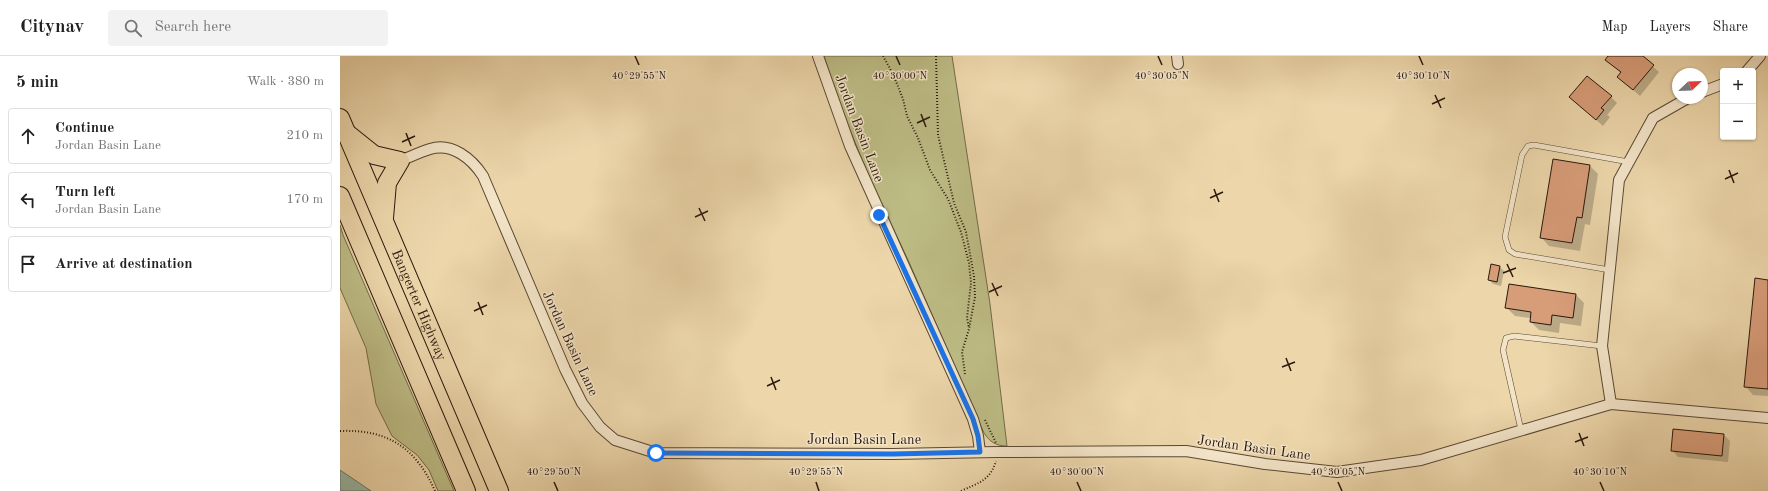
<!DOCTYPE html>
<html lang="en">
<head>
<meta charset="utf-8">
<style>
  :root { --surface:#fff; --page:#f2f2f2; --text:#222; --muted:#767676; --line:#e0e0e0 }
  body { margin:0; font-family:"Old Standard TT",serif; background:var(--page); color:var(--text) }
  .controls { position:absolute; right:12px; top:12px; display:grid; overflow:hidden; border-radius:4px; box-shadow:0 1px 3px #0004 }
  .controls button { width:36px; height:36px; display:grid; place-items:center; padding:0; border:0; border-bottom:1px solid var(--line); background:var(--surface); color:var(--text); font:20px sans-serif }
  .compass { position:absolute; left:1332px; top:12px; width:36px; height:36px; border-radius:50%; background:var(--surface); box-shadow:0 1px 3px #0004; rotate:67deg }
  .stop { position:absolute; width:12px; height:12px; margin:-9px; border:3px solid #1a73e8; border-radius:50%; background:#fff }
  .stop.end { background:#1a73e8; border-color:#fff; box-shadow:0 1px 4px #0008 }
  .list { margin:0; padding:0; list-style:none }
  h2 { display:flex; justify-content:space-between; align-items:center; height:52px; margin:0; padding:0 16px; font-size:17px }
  h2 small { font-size:13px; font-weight:400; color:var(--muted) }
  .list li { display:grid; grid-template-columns:26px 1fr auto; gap:12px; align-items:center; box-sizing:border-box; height:56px; margin:0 8px 8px; padding:0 8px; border:1px solid var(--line); border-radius:4px }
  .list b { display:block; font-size:15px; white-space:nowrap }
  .list p { margin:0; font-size:13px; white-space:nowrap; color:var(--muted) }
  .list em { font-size:13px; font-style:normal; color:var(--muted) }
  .icon { flex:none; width:22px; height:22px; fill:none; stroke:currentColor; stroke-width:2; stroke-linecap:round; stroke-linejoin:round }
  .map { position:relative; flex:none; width:1428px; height:435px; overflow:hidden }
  header { display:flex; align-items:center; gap:24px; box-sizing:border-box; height:56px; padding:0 20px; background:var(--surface); border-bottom:1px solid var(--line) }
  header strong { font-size:19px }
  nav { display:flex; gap:22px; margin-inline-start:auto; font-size:14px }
  .search { width:280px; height:36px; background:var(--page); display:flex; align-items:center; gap:10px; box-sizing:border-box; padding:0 14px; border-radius:4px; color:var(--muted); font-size:15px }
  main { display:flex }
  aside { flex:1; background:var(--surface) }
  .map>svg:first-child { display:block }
  .green { fill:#bdbc85; stroke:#746a49 }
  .water { fill:#99b9a8; stroke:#6d796a }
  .shadow { fill:#0003 }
  .building { fill:#d79c78; stroke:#2a180d }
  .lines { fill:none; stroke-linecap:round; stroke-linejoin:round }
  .service-casing { stroke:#5a4834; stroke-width:6 }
  .minor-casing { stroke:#5a4834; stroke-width:12 }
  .motorway-casing { stroke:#2a180d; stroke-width:20 }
  .path { stroke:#2a180d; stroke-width:2; stroke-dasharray:1 2; stroke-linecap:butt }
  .service { stroke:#f3e4c8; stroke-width:5 }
  .minor { stroke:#f3e4c8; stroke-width:10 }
  .motorway { stroke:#ecd6aa; stroke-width:18 }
  .route { stroke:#1a73e8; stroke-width:5 }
  .ticks { fill:none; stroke:#2a180d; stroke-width:1.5 }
  .labels { text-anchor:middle; stroke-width:3; stroke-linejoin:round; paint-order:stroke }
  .street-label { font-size:14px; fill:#2a180d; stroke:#f3e4c8 }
  .ticks-label { font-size:10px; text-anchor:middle; fill:#2a180d; stroke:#f3e4c8; stroke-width:3; stroke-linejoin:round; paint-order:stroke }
</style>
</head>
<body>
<header>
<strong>Citynav</strong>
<div class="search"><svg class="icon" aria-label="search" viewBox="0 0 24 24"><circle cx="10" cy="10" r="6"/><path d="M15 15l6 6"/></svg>Search here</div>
<nav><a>Map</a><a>Layers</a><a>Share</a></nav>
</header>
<main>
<aside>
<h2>5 min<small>Walk · 380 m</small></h2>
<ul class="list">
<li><svg class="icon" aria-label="ahead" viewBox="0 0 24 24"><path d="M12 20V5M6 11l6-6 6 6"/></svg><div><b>Continue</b><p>Jordan Basin Lane</p></div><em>210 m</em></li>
<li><svg class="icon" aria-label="left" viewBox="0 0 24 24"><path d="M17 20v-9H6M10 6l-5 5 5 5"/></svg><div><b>Turn left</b><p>Jordan Basin Lane</p></div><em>170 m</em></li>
<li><svg class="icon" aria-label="arrive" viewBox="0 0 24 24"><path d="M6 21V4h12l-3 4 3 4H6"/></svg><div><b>Arrive at destination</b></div></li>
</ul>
</aside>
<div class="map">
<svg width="1428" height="435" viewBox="0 0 1428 435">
  <rect width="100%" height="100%" fill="#ecd6aa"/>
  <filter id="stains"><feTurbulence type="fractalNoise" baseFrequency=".005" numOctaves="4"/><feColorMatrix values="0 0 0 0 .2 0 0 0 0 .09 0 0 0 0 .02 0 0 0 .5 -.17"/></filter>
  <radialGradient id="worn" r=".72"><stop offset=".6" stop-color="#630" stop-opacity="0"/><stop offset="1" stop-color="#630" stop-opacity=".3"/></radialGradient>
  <g class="green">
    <path d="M484,0H612L650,248L667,390C656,390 650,386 644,377L568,204L526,114L497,41Z"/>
    <polygon points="0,169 3,179 114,435 98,435 89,414 77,399 52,380 36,348 26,292 0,232"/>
  </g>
  <polygon class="water" points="0,414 31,435 1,435 0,434"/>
  <g class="shadow">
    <polygon points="1269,0 1301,0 1319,16 1300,40 1278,21 1281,17 1266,4"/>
    <polygon points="1271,41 1277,47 1267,59 1270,61 1263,70 1237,47"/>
    <polygon points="1250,110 1258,118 1250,169 1245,168 1240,195 1209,190 1201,181"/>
    <polygon points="1160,211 1164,215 1161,230 1153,228 1149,224"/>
    <polygon points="1428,225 1428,340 1413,339 1405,330"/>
    <polygon points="1236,239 1244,247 1241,270 1220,267 1219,277 1199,274 1191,266 1191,262 1175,260 1166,251"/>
    <polygon points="1384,379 1390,385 1388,406 1338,401 1332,394"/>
  </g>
  <g class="building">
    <polygon points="1268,0 1303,0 1314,9 1293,34 1277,21 1281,16 1265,4"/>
    <polygon points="1247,20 1272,40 1261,52 1264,54 1256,64 1229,41"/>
    <polygon points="1213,103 1250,109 1242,162 1237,161 1232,187 1200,182"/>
    <polygon points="1151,208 1160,210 1157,226 1148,224"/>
    <polygon points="1415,222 1428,224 1428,333 1404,331"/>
    <polygon points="1169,228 1236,238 1233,262 1212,259 1211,269 1190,266 1191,256 1165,252"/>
    <polygon points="1333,373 1384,378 1382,400 1331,395"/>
  </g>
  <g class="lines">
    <g class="service-casing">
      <g id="service">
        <polyline points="1270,214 1175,198 1169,194 1165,181 1182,99 1188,90 1194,89 1289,106"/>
        <polyline points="1181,374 1163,294 1166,282 1174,280 1262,290"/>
      </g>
    </g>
    <g class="minor-casing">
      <g id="minor">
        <polyline points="478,0 510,90 633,363 638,380 640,396"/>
        <polyline points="837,0 838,8"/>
        <polyline points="1407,15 1420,0"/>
        <polyline points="1362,36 1383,28"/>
        <path d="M60,105C70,101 80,96 90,93C112,86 132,103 143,120L225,313L242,347L260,371L275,384L316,397L553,398L656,396L846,395L925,408L997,416L1081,404L1271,348L1428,362"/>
        <polyline points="1271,348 1262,290 1279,124 1313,62 1348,42"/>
      </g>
    </g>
    <g class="motorway-casing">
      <g id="motorway">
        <path id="s1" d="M0,62L159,435"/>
        <polyline points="9,79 34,99 60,105 47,127 44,162"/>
        <polyline points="0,140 126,435"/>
      </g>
    </g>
    <g class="path">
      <polyline points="543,0 553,18 563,43 567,60 578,82 590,114 608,143 621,176 629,207 631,227 627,262 629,272"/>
      <polyline points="596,0 598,79 614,147 626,176 634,220 635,241 629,273 622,296 625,318"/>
      <polyline points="645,364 656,387"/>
      <path d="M0,375C48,373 76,392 95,435"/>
      <path d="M621,435C638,427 650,425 656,405"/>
    </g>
    <use href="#service" class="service"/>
    <use href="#minor" class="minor"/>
    <use href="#motorway" class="motorway"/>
  </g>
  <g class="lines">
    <polyline class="route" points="316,397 553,398 640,396 638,380 633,363 539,159"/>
  </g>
  <path class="ticks" d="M295,0L299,9M556,0L560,9M818,0L822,9M1079,0L1083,9M1095,39L1101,52M1092,48L1105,42M581,58L586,71M577,67L590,61M66,77L71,90M62,86L75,80M1389,114L1394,127M1385,123L1398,117M874,133L879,146M870,142L883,136M359,152L365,165M355,161L368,155M1167,208L1173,221M1163,217L1176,212M652,227L658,240M649,236L662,230M138,246L143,259M134,255L147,249M946,302L951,315M942,311L955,306M431,321L436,334M427,330L440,324M1239,377L1244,390M1235,386L1248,381M214,426L218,435M476,426L479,435M737,426L741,435M998,426L1002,435M1260,426L1264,435"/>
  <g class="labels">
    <g class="street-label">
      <text transform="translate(520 72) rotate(69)" y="5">Jordan Basin Lane</text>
      <text dy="5" stroke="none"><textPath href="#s1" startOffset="203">Bangerter Highway</textPath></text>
      <text transform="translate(231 287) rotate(65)" y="5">Jordan Basin Lane</text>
      <text x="524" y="388">Jordan Basin Lane</text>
      <text transform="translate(914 391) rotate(8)" y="5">Jordan Basin Lane</text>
    </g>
  </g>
  <g class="ticks-label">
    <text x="299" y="23">40°29'55"N</text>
    <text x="560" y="23">40°30'00"N</text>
    <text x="822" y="23">40°30'05"N</text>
    <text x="1083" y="23">40°30'10"N</text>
    <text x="214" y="419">40°29'50"N</text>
    <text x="476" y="419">40°29'55"N</text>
    <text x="737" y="419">40°30'00"N</text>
    <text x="998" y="419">40°30'05"N</text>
    <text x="1260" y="419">40°30'10"N</text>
  </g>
  <rect width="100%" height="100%" filter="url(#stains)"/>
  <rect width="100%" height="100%" fill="url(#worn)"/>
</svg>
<div class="controls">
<button>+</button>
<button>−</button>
</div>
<svg class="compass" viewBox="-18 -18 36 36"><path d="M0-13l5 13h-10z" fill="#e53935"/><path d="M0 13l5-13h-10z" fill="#767676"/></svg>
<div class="stop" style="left:316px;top:397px"></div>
<div class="stop end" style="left:539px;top:159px"></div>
</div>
</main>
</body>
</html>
